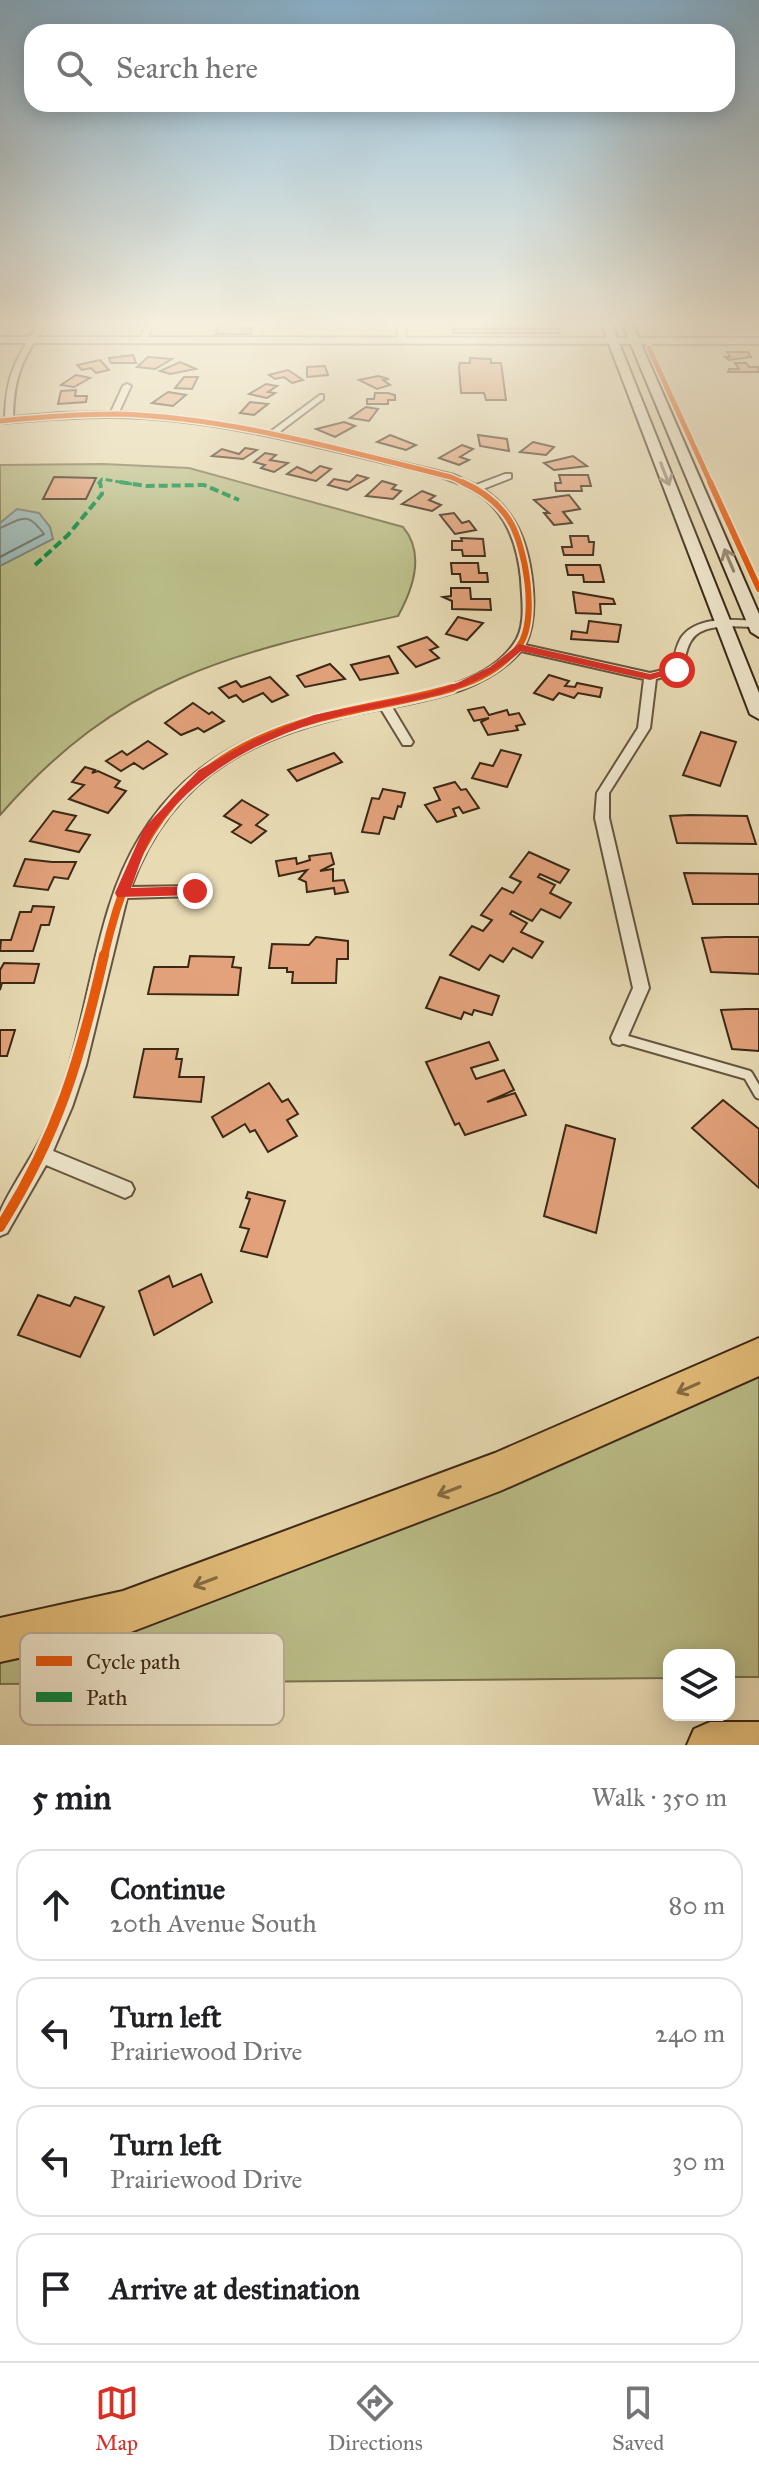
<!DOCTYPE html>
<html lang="en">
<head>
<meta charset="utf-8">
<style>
  :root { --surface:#fff; --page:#f6f6f6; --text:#202124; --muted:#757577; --line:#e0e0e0; --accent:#d93025 }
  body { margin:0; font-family:"IM FELL Great Primer",serif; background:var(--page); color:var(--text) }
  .controls { position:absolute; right:24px; bottom:24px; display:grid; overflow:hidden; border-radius:16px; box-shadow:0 4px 20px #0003 }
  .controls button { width:72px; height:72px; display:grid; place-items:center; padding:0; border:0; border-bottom:2px solid var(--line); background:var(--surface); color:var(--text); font:40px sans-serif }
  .stop { position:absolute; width:24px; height:24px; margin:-18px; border:6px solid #d93025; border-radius:50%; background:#fff }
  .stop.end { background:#d93025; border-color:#fff; box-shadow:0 2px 8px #0008 }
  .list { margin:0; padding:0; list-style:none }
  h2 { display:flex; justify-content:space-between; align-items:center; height:104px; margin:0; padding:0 32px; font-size:34px }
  h2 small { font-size:26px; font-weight:400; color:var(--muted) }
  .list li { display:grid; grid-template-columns:52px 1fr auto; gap:24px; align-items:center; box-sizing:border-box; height:112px; margin:0 16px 16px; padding:0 16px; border:2px solid var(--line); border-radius:24px }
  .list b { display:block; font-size:30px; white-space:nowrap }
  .list p { margin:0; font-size:26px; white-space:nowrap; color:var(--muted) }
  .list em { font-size:26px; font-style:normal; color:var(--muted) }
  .icon { flex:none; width:44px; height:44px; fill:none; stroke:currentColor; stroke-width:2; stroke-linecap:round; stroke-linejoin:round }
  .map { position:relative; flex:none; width:759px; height:1745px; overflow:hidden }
  .search { position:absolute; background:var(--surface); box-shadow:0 4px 20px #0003; left:24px; right:24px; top:24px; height:88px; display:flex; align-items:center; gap:20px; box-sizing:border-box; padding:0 28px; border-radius:24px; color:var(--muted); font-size:30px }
  .sheet { height:616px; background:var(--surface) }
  nav { display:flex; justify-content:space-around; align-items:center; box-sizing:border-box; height:112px; border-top:2px solid var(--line); background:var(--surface); font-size:22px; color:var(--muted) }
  nav a { display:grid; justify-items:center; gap:4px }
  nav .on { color:var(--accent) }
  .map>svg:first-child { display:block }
  .green { fill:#bbbe89; stroke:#7b7350; stroke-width:2 }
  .water { fill:#9ab9b6; stroke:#747f76; stroke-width:2 }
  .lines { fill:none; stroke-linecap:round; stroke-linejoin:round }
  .shore { stroke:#6a7066; stroke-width:2 }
  .building { fill:#e3a27b; stroke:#3b2816; stroke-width:2 }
  .service-far1-casing { stroke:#66553e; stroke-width:6 }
  .service-casing { stroke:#66553e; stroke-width:13 }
  .minor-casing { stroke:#66553e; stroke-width:4 }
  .tertiary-casing { stroke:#66553e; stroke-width:4 }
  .secondary-casing { stroke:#3b2816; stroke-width:4 }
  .motorway-casing { stroke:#3b2816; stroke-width:4 }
  .service-far1 { stroke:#f0e8ce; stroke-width:4 }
  .service { stroke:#f0e8ce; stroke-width:9 }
  .minor { fill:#f0e8ce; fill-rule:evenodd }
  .tertiary { fill:#f0e8ce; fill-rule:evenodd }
  .secondary { fill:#f0e8ce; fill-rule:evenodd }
  .motorway { fill:#e4be7a; fill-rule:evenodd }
  .quiet-far1 { stroke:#00873e; stroke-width:3; stroke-dasharray:7 3; stroke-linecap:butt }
  .quiet { stroke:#00873e; stroke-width:4; stroke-dasharray:9 4; stroke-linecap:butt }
  .cycleway-far3-casing { stroke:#f0e8ce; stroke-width:8 }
  .cycleway-far2-casing { stroke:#f0e8ce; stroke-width:10 }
  .cycleway-far1-casing { stroke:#f0e8ce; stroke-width:13 }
  .cycleway-casing { stroke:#f0e8ce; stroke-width:15 }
  .cycleway-far3 { stroke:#e8590c; stroke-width:5 }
  .cycleway-far2 { stroke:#e8590c; stroke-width:6 }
  .cycleway-far1 { stroke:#e8590c; stroke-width:8 }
  .cycleway { stroke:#e8590c; stroke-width:10 }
  .oneway { stroke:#968872 }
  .oneway2 { stroke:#876c43 }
  .route { fill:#d93025 }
  .key { fill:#f0e8ce; stroke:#baae97; stroke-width:2 }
  .key-label { font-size:22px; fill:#3b2816 }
</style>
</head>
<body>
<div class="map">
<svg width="759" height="1745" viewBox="0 0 759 1745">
  <rect width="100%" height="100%" fill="#e8dbb4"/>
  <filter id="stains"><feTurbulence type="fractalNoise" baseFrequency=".0025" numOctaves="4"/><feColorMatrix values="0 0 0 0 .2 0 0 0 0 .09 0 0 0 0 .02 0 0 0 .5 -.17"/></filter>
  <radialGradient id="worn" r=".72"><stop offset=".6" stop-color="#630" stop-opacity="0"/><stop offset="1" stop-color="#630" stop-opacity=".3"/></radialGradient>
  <g class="green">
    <path d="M103,464L189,468L403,527C426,554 413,589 398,616C228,654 120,678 0,815V465Z"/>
    <polygon points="759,1371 759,1677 729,1677 729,1655 669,1655 669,1678 0,1684 0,1655"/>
  </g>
  <polygon class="water" points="17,509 39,513 50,527 53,539 0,566 0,523"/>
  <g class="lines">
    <path class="shore" d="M0,528C24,518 27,511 44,534L0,557"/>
  </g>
  <g class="building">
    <polygon points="219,323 241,324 239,328 252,329 251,334 216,334"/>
    <polygon points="453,329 559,329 560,333 453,333"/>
    <polygon points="727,352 748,352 751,357 729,360 725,357 730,357"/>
    <polygon points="133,355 136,363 111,363 109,358"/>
    <polygon points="148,357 172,359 155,369 137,367"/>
    <polygon points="470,358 491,359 491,363 501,363 506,400 486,400 484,393 461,393 459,367 460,363 470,363"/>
    <polygon points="100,360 109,370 96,373 91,368 82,370 77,365"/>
    <polygon points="180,362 196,369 170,374 160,371"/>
    <polygon points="735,363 746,363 749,367 758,367 759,372 728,372 729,369 739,369"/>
    <polygon points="325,366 328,375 307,377 307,367"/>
    <polygon points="288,370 303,380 292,383 284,377 275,379 269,375"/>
    <polygon points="76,375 90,378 74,387 61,385"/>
    <polygon points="378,376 389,379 383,380 390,385 377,389 359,380"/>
    <polygon points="184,377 198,377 192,389 175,388"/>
    <polygon points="266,384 277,386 268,392 275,393 267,398 249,394"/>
    <polygon points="76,390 75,396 87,396 86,402 58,404 61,391"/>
    <polygon points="168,392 186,395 173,406 152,403"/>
    <polygon points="375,393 388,393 395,395 395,400 388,400 388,404 367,404 367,399 374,399"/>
    <polygon points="250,402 268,404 254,415 240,413"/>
    <polygon points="366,407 378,409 369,421 350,418"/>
    <polygon points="344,422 355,426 335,437 316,429"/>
    <polygon points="390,435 416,445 406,450 377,442"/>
    <polygon points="478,435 507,439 509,451 480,446"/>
    <polygon points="533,442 554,447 546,455 520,452"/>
    <polygon points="462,445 473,449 460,457 469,460 459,465 439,458"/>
    <polygon points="245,448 257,450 243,459 212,456 222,449 239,454"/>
    <polygon points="265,453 276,455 270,460 288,463 274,472 261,468 265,465 254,462"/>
    <polygon points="573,456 587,466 554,470 544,463"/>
    <polygon points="320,466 331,469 316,481 287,474 297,467 311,473"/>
    <polygon points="357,475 368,478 347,490 328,485 334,479 350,482"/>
    <polygon points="559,475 588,475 591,486 581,486 582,491 556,491 555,483 561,483"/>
    <polygon points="54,477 96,478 86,499 43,499"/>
    <polygon points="382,481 396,485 392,489 401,491 393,499 366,496"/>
    <polygon points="422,491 435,496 429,500 441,505 432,511 402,504"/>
    <polygon points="569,495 580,509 563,512 572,523 554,525 544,513 549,513 534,500"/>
    <polygon points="454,513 462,523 469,521 476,530 455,534 440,515"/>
    <polygon points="570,536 588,536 589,542 594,542 593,555 564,555 562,547 572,547"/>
    <polygon points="461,538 483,539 485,556 463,556 462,550 452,550 452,541 462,541"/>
    <polygon points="451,563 478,563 479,573 487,573 488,582 461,582 460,574 452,574"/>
    <polygon points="566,565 600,565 604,582 584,582 583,575 568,575"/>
    <polygon points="451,588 470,588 471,599 490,599 491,610 452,609 452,601 443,597 451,596"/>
    <polygon points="573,592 613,599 615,604 600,604 601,614 576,613"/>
    <polygon points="458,617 483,623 467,640 446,634"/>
    <polygon points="589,621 621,625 618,642 571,639 572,631 587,633"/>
    <polygon points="427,637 438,647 430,650 439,658 416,667 398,647"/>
    <polygon points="389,656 398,673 360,680 351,665"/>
    <polygon points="330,664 345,679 305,687 297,676"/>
    <polygon points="549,675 569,681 565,686 575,687 577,683 602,688 600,697 578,693 574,698 559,693 553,700 534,693"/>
    <polygon points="270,677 288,695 272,702 263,693 243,702 236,695 229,698 219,688 236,681 241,687"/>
    <polygon points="193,703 209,714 212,712 224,721 204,732 198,728 181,735 165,723"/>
    <polygon points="484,707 489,715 507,710 509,715 519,713 525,724 516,726 518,730 488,735 481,722 489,718 474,721 468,710"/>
    <polygon points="701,732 736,742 720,786 683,775"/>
    <polygon points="148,741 167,754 143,769 134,763 121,771 106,761 122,751 127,755"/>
    <polygon points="501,750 521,755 507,787 472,778 480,763 493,766"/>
    <polygon points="334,753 342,762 297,781 288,770"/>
    <polygon points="85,767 95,770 92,773 98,771 120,781 115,787 126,791 108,813 69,799 84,785 72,782"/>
    <polygon points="455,782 461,790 466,789 479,808 463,813 459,807 453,809 456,816 437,822 425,805 440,800 434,788"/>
    <polygon points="383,789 405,793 401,807 398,806 394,819 384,817 379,834 362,832 372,798 379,799"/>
    <polygon points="242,800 268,815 256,825 266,831 251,843 232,832 241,825 224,816"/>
    <polygon points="53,811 76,816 66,830 90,835 79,852 30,841"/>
    <polygon points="690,815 747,816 756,844 677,843 670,816"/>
    <polygon points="529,852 569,870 560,883 540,874 538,877 555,885 550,893 571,903 560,918 541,909 532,921 512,911 510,914 527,923 521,932 543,942 532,958 513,948 503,962 490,955 479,970 450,955 472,926 483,931 492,920 481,915 502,888 513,893 521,882 510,877"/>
    <polygon points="331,853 334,864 320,871 333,869 333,881 344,880 348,892 335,894 334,888 307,892 306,882 299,879 307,870 279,876 276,861 296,858 297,864 310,860 309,856"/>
    <polygon points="25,859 52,862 76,862 68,879 54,877 48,890 14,886"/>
    <polygon points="684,873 759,874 759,904 693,904"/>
    <polygon points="33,906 54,907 49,925 41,925 33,951 0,951 1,940 11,940 20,912 31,912"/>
    <polygon points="316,937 348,941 348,959 337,959 336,983 292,983 293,972 287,972 287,968 269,968 272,944 309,945"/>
    <polygon points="725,937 759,937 759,974 711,972 702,938"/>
    <polygon points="190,956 234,957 232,967 241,968 238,995 148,994 154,967 188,967"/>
    <polygon points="4,963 39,964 34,983 2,983 0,990 0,970"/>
    <polygon points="440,977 499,996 492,1015 474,1010 472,1015 464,1012 461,1019 426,1008"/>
    <polygon points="746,1009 759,1009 759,1051 732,1049 721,1010"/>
    <polygon points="0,1030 15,1030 7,1056 0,1056"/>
    <polygon points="489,1042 498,1060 471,1068 476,1079 504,1070 514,1090 487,1102 515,1093 526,1115 465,1135 459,1123 455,1125 426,1062"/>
    <polygon points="144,1049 178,1049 176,1059 182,1059 179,1077 204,1077 201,1102 134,1097"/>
    <polygon points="269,1083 282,1102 288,1099 298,1114 287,1120 297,1136 268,1152 255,1130 250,1132 245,1124 223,1137 212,1117"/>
    <polygon points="723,1100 759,1129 759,1188 692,1128"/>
    <polygon points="566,1125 615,1139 596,1233 544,1216"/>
    <polygon points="248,1192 285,1201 267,1257 241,1251 249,1229 240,1227 250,1199 246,1198"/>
    <polygon points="201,1274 212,1302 154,1335 139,1291 169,1276 173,1287"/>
    <polygon points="38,1295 70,1306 75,1297 104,1307 80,1357 18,1335"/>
  </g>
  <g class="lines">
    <g class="service-far1-casing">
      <polyline id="service-far1" points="453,323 552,326"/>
    </g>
    <g class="service-casing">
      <polyline id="service" points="619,1038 748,1075 759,1094"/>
    </g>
    <g class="minor-casing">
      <g id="minor">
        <path d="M39,323H46C23,359 14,374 13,417L60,413L111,412L123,386L127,384L131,386L119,412L173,416L270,432L320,395H323V399L278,433L454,475L476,485L505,474H511V478L483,489C495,497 506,508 514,521C532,550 541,614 525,645L650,673L672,668C674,658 676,646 681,638C697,615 735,620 759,621V627C740,627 702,621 691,641C685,650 685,663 681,672L656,679L650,728L609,793V818L649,988L625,1043L619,1045L613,1043L611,1038L633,988L595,818L597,793L638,728L644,679L521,651C488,688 439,698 392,707L413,742L411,745H403L381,709C266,730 173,769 131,887L195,886L200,887L202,891L200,895L195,896L127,898L86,1065L72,1107L53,1151L131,1183L134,1189L131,1195L125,1198L46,1165L7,1233L0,1236C0,1229 0,1220 0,1213C2,1203 30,1159 36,1148C51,1122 62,1091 70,1063C85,1011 93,958 109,907C142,801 209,744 316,715C343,708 371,704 398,698C438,690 488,680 513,645C527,627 522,600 521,579C518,548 509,518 484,498C453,475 413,470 377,461C291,440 203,418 114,417C76,416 38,420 0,423V419L5,418C6,374 16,359 39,323Z"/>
        <polygon points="147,323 154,323 145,342 139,342"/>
        <polygon points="398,323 406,323 405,341 401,343 397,341"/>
      </g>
    </g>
    <g class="tertiary-casing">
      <polygon id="tertiary" points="0,337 759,338 759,344 0,343"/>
    </g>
    <g class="secondary-casing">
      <g id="secondary">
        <polygon points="601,323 611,323 759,693 759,719 750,714"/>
        <polygon points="622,323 632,323 759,614 759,637 751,632"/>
      </g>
    </g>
    <g class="motorway-casing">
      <g id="motorway">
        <polygon points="759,1338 759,1376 500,1491 123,1635 0,1662 0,1618 123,1591 495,1453"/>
        <polygon points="710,1722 759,1722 759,1745 687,1745 694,1729"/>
      </g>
    </g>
    <use href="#service-far1" class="service-far1"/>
    <use href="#service" class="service"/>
    <use href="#minor" class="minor"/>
    <use href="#tertiary" class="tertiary"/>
    <use href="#secondary" class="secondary"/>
    <use href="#motorway" class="motorway"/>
    <polyline class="quiet-far1" points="98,484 102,479 132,484"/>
    <g class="quiet">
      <polyline points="120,482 146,486 204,485 239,500"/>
      <polyline points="35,565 68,535 102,494 100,482"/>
    </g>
    <g class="cycleway-far3-casing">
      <g id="cycleway-far3">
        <polyline points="649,348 711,484"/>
        <path d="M0,421C39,417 77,414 116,414C229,417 341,450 451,477L466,484"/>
      </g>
    </g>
    <g class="cycleway-far2-casing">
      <g id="cycleway-far2">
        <polyline points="710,482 759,589"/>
        <path d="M445,690C473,683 501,670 519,646C538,620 526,546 509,520C498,502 480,490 462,482"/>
      </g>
    </g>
    <g class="cycleway-far1-casing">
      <path id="cycleway-far1" d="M104,957C133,828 188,753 320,718C364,706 409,701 452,688"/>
    </g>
    <g class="cycleway-casing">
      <path id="cycleway" d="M0,1227C58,1135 80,1060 104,955"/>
    </g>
    <use href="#cycleway-far3" class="cycleway-far3"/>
    <use href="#cycleway-far2" class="cycleway-far2"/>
    <use href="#cycleway-far1" class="cycleway-far1"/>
    <use href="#cycleway" class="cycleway"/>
  </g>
  <defs><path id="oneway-shaft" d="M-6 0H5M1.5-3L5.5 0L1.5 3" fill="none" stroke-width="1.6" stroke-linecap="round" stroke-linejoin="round" transform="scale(2)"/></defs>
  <g class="oneway">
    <use href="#oneway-shaft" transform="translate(665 474) rotate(69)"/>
    <use href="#oneway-shaft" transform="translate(729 560) rotate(-113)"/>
  </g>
  <g class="oneway2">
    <use href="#oneway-shaft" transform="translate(688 1388) rotate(156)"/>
    <use href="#oneway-shaft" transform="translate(449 1491) rotate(159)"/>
    <use href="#oneway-shaft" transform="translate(205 1582) rotate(159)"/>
  </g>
  <linearGradient id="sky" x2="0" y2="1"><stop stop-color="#89b6d4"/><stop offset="0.57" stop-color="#f5efdd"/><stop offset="1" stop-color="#f5efdd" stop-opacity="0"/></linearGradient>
  <rect width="759" height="567" fill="url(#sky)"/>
  <path class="route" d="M519,644L650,674L677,667L682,670L650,680L521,651C459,705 394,699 321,721C258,740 192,776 155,831C144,847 138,870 131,888L195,886L202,891L200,895L117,897L115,893L144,828L199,770L255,739L314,715L430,692L457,683L490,667Z"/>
  <rect x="20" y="1633" width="264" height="92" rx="12" class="key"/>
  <rect x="36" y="1656" width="36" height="10" fill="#e8590c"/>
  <rect x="36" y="1692" width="36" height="10" fill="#00873e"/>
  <g class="key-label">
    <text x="86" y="1669">Cycle path</text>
    <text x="86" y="1705">Path</text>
  </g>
  <rect width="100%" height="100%" filter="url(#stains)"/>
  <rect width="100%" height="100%" fill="url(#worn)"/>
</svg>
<div class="controls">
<button><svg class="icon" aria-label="layers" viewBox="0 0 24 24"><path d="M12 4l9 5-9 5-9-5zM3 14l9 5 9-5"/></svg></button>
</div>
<div class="stop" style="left:677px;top:670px"></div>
<div class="stop end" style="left:195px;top:891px"></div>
<div class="search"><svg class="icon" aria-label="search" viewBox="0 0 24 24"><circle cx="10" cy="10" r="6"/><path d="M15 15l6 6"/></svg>Search here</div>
</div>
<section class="sheet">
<h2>5 min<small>Walk · 350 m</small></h2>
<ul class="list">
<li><svg class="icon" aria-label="ahead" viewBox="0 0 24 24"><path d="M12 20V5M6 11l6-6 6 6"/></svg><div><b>Continue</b><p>20th Avenue South</p></div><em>80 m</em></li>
<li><svg class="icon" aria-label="left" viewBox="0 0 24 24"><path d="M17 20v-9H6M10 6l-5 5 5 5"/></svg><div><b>Turn left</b><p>Prairiewood Drive</p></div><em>240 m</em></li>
<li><svg class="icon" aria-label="left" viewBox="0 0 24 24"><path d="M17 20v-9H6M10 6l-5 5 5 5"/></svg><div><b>Turn left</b><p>Prairiewood Drive</p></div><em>30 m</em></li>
<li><svg class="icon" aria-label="arrive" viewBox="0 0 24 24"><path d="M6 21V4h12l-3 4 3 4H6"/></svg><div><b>Arrive at destination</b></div></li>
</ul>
</section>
<nav>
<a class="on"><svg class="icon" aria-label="map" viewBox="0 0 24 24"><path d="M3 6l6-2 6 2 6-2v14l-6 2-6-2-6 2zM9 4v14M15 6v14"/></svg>Map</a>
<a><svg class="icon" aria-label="directions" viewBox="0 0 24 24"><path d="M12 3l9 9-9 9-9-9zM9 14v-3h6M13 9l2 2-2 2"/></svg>Directions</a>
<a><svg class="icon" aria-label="saved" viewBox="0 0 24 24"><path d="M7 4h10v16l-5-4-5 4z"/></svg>Saved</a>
</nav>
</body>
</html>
